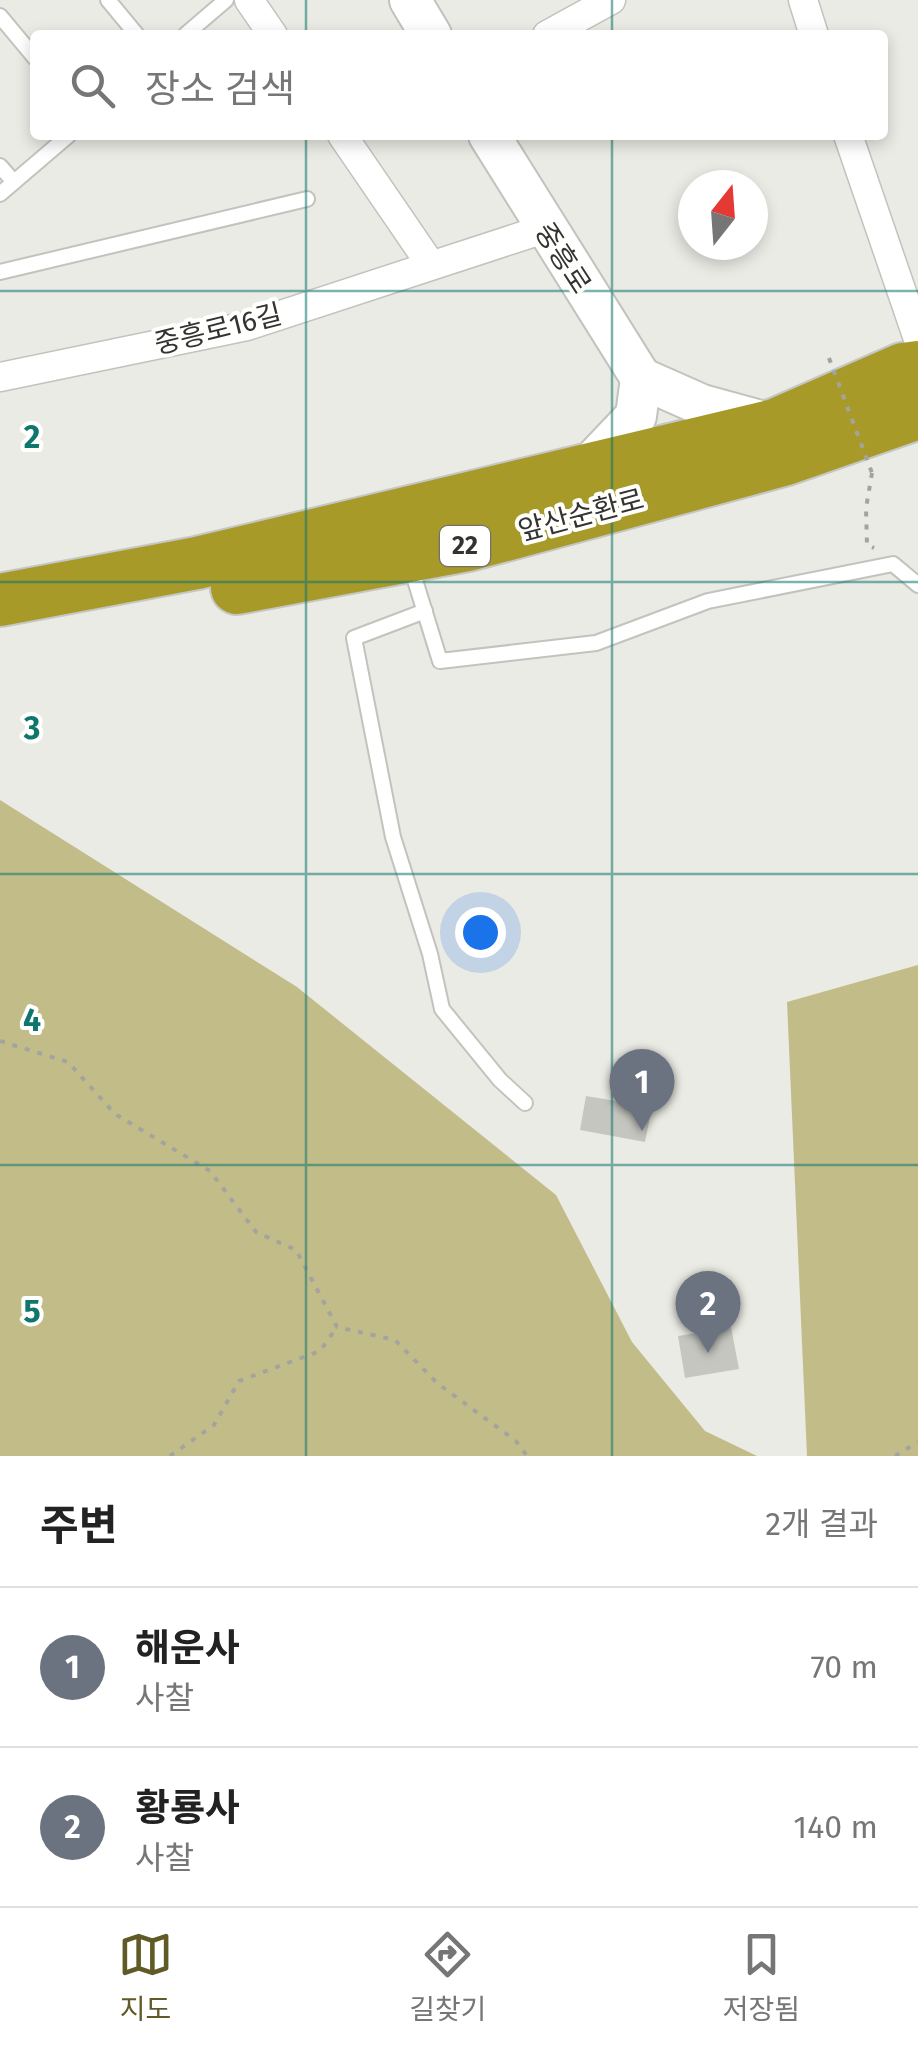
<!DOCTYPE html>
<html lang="ko">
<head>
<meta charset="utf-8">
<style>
  body { margin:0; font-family:"Fira Sans","Noto Sans KR",sans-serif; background:#f6f6f6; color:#222 }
  .compass { position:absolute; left:678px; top:170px; width:90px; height:90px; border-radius:50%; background:#fff; box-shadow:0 5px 15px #0003; rotate:17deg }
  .you { position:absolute; left:480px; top:932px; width:35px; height:35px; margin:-25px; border:8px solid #fff; border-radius:50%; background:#1a73e8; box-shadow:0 0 0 15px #1a73e833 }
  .badge { display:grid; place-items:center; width:65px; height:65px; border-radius:50%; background:#605a26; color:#fff; font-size:32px; font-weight:700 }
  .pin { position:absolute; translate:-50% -82px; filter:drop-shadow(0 2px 5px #0008) }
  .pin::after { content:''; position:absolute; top:52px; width:35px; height:30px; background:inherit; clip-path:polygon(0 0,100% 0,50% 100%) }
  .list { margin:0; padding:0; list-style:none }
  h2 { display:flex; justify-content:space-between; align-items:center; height:130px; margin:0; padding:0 40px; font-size:42px }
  h2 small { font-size:32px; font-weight:400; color:#767676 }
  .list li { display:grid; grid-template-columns:65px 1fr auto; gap:30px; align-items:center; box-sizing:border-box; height:160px; padding:0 40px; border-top:2px solid #e0e0e0 }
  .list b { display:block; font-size:38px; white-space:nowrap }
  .list p { margin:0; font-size:32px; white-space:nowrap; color:#767676 }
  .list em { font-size:32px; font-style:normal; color:#767676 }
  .icon { flex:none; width:55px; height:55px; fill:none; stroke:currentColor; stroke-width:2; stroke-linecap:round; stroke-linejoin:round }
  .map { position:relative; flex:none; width:918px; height:1456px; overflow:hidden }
  .search { position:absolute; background:#fff; box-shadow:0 5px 15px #0003; left:30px; right:30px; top:30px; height:110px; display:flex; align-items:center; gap:25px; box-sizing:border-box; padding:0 35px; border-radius:10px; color:#767676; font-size:38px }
  .sheet { height:450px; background:#fff }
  nav { display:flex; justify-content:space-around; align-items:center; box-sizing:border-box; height:140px; border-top:2px solid #e0e0e0; background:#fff; font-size:28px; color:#767676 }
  nav a { display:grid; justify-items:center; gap:5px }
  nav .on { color:#605a26 }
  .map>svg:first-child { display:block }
</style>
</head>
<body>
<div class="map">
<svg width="918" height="1456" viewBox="0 0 918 1456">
  <rect width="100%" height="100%" fill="#ebebe5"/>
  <!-- forest -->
  <g fill="#c2bc89">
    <path d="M0 800 297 987 556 1195 632 1342 705 1431 757 1456H0Z"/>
    <path d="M918 965V1456H807L787 1002Z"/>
  </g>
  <!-- building -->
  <g fill="#c6c6c1">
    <path d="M586 1096 652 1107 645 1142 580 1130Z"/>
    <path d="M731 1327 739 1369 685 1378 678 1336Z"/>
  </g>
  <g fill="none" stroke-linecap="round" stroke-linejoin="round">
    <!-- lane casing -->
    <g stroke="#c3c2bd" stroke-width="18">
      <g id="lane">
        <path d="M108 0 137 35"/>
        <path d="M0 16 35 58"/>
        <path d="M185 35 226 0"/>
        <path d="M0 166 14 182"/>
        <path d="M0 194 69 135"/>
        <path d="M0 272 307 199"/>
        <path d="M410 564 440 661 596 643 708 601 893 564 918 585"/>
        <path d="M425 611 354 638 393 837 430 954 442 1009 500 1080 525 1103"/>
      </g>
    </g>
    <!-- street casing -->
    <g stroke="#c3c2bd" stroke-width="31">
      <g id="street">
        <path d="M249 0 273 35"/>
        <path d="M803 0 814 35"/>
        <path d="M547 35 611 0"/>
        <path d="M342 135 431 265"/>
        <path d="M848 135 918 339"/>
        <path d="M0 377 247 326 544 229"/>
      </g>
    </g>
    <!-- secondary casing -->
    <g stroke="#c3c2bd" stroke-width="44">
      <g id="secondary">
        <path d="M410 0 431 35"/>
        <path d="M489 135 641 378"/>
        <path d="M581 474 636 416 641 378 702 405 775 425"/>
      </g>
    </g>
    <!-- highway casing -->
    <g stroke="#c6c6c5" stroke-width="56">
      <g id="highway">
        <path d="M237 588 468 545 783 460 918 413"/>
        <path d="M0 600 197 563 775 425 903 369 918 367"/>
      </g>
    </g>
    <!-- path -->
    <g stroke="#a4a49f" stroke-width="4" stroke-dasharray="5 8" stroke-linecap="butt">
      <path d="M872 473 866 508 867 545 874 548"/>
      <path d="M0 1041 68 1062 115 1114 210 1171 256 1232 296 1250 337 1327 395 1340 437 1383 516 1441 527 1456"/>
      <path d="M170 1456 214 1425 239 1381 320 1351 337 1327"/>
      <path d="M895 1456 918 1442"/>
    </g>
    <!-- lane -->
    <use href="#lane" stroke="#fff" stroke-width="14"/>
    <!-- street -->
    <use href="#street" stroke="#fff" stroke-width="28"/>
    <!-- secondary -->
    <use href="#secondary" stroke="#fff" stroke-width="40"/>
    <!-- highway -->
    <use href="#highway" stroke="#a79a28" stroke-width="52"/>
    <!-- path-bridge -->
    <path stroke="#a4a49f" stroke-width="4" stroke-dasharray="5 8" stroke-linecap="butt" d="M829 358 872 473"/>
  </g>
  <!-- grid -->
  <path fill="none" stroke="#0f766e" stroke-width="2.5" stroke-opacity="0.55" d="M306 0V35M612 0V35M306 135V1456M612 135V1456M0 291H918M0 582H918M0 874H918M0 1165H918"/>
  <g text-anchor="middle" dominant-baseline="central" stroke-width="8" stroke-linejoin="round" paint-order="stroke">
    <!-- shield labels -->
    <rect fill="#fffffe" stroke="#70706e" stroke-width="2.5" x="440" y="526" width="50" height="40" rx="8"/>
    <g font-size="25" font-weight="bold" fill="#333331">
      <text x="465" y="546">22</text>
    </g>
    <!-- street labels -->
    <g font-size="28" fill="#333331" stroke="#fffffe">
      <text transform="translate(563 258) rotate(57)">중흥로</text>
      <text transform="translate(218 329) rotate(-14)">중흥로16길</text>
      <text transform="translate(581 515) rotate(-15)">앞산순환로</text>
    </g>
  </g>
  <g font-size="32" text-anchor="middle" font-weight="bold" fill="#0f766e" stroke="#fffffe" stroke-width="8" stroke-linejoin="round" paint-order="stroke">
    <text x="32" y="448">2</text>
    <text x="32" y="739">3</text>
    <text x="32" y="1031">4</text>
    <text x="32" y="1322">5</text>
  </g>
</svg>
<svg class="compass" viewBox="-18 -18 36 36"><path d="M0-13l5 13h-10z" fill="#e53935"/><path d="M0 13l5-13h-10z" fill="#767676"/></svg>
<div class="you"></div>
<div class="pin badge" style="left:642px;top:1131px;background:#6b7280">1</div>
<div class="pin badge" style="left:708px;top:1353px;background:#6b7280">2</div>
<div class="search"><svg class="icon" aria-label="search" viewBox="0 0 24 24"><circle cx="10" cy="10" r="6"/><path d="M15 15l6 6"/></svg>장소 검색</div>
</div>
<section class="sheet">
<h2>주변<small>2개 결과</small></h2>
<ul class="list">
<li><span class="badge" style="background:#6b7280">1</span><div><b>해운사</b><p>사찰</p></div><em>70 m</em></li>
<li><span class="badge" style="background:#6b7280">2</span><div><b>황룡사</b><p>사찰</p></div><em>140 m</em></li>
</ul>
</section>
<nav>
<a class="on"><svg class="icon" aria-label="map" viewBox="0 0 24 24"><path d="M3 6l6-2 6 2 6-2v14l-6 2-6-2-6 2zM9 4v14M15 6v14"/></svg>지도</a>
<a><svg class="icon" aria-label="directions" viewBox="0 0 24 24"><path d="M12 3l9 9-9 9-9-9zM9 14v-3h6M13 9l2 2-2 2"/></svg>길찾기</a>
<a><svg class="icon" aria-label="saved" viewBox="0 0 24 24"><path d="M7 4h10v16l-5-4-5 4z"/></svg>저장됨</a>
</nav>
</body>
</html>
